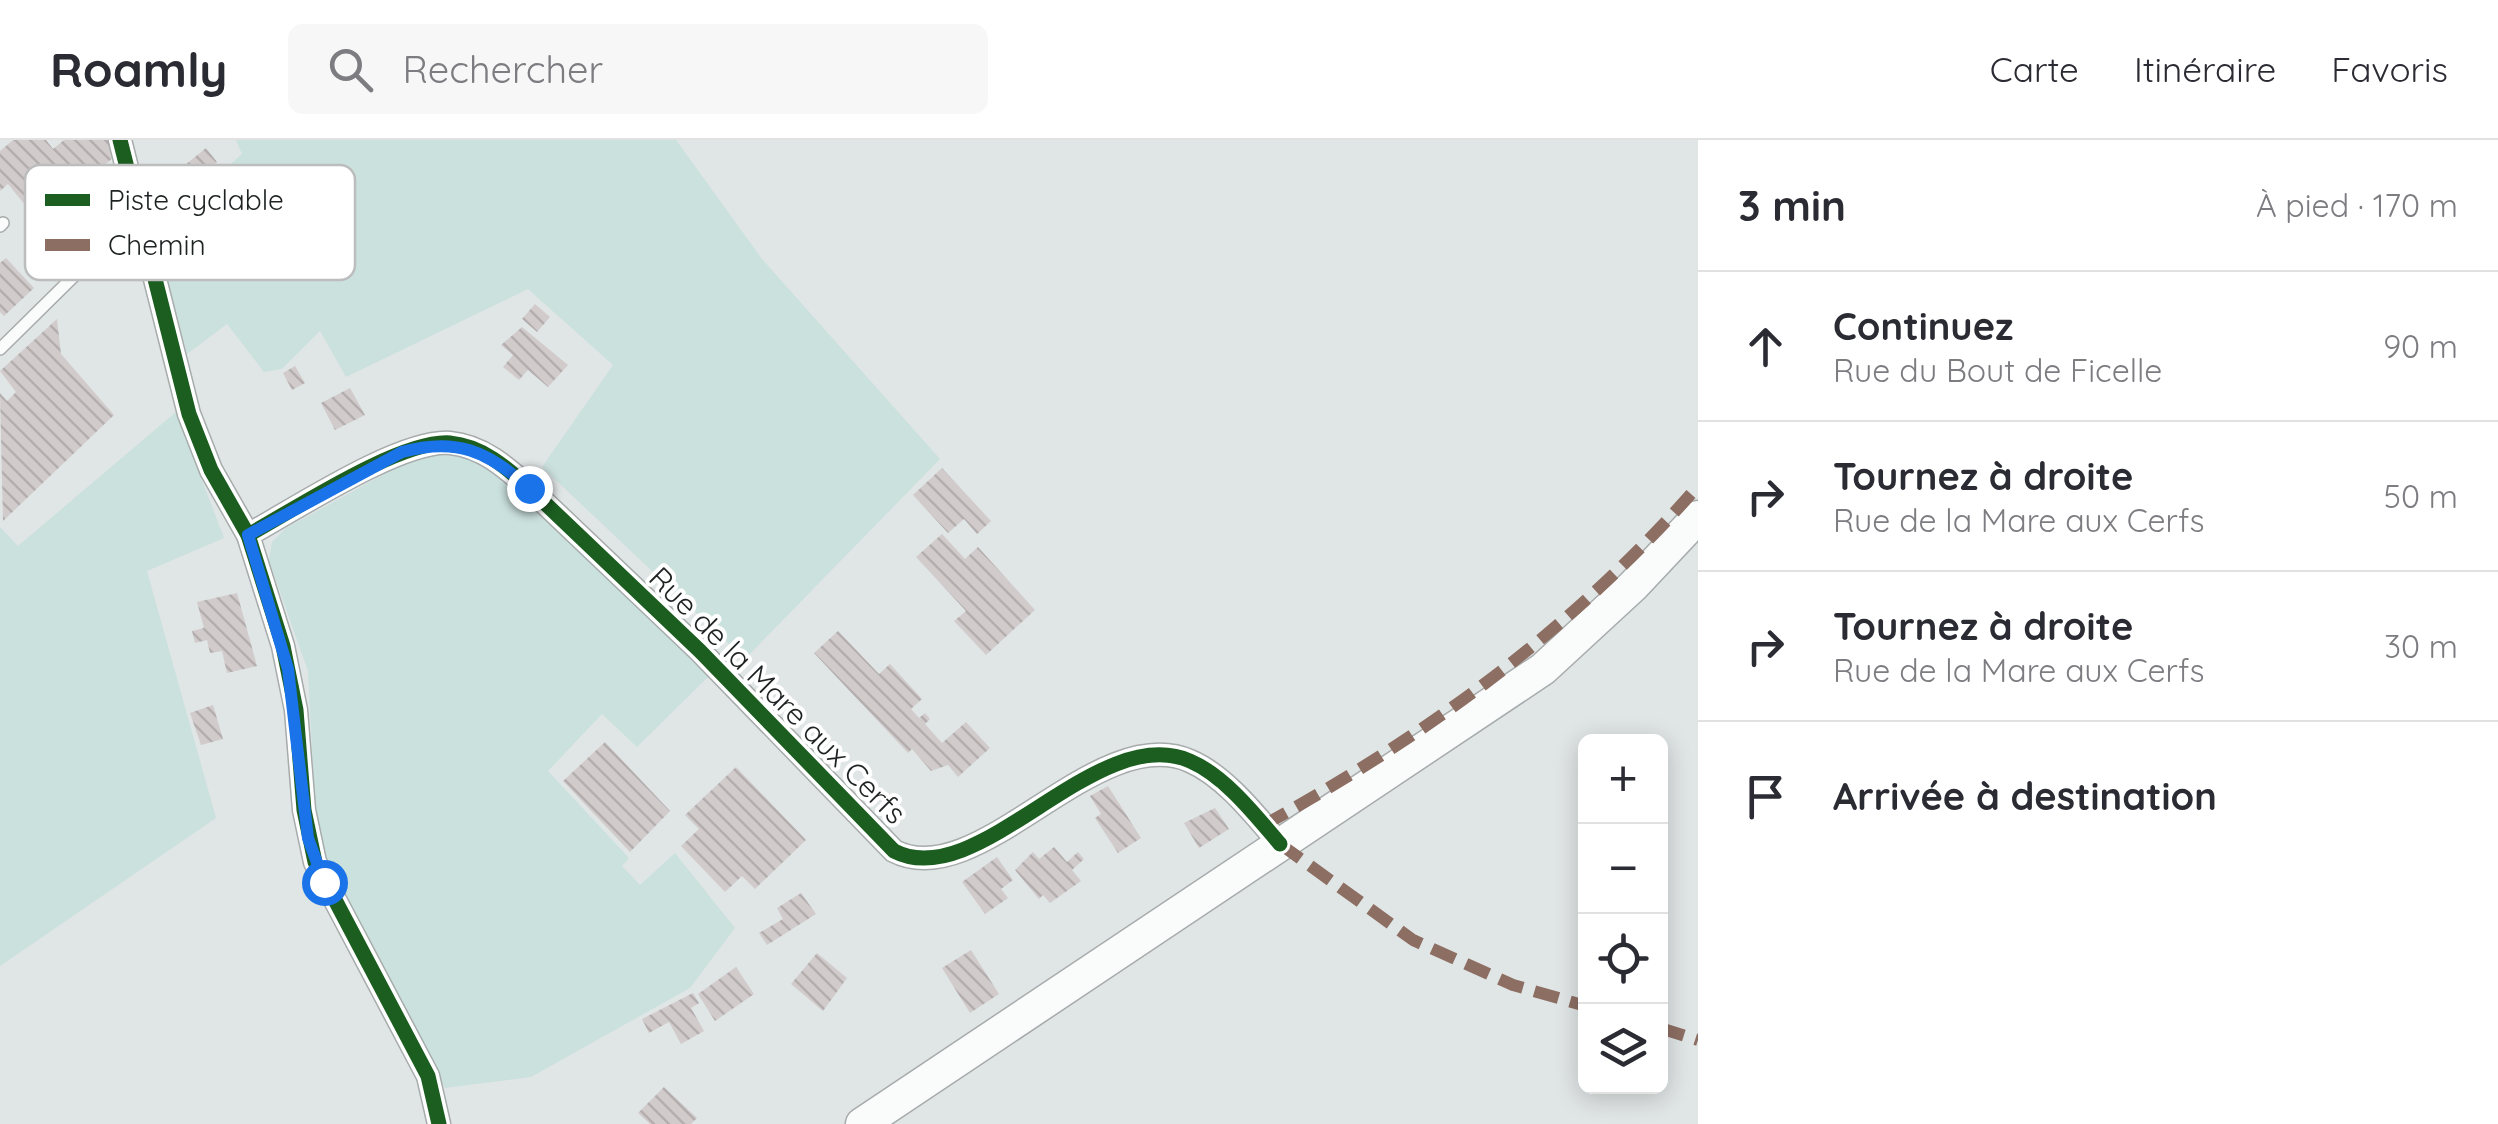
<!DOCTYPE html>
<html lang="fr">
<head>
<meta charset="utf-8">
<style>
  body { margin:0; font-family:Quicksand,sans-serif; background:#f7f7f7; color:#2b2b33 }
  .controls { position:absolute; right:30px; bottom:30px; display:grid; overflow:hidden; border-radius:15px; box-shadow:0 5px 25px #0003 }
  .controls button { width:90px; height:90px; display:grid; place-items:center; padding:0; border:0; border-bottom:2px solid #e1e1e2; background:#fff; color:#2b2b33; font:50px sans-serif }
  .stop { position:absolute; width:30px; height:30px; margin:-22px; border:8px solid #1a73e8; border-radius:50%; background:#fff }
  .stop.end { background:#1a73e8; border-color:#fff; box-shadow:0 2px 10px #0008 }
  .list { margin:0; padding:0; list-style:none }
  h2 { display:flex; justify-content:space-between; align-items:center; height:130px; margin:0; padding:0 40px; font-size:42px }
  h2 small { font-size:32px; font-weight:400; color:#7c7c81 }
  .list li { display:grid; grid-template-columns:65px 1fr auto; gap:30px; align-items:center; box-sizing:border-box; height:150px; padding:0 40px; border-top:2px solid #e1e1e2 }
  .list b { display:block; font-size:38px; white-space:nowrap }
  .list p { margin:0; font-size:32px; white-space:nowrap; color:#7c7c81 }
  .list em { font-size:32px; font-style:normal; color:#7c7c81 }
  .icon { flex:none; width:55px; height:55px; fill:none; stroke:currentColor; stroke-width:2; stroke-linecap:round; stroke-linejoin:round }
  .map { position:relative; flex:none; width:1698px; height:984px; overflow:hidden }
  header { display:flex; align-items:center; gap:60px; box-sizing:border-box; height:140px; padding:0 50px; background:#fff; border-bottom:2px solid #e1e1e2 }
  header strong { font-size:48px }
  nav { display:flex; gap:55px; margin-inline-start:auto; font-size:35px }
  .search { width:700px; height:90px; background:#f7f7f7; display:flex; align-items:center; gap:25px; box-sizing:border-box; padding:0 35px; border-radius:15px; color:#7c7c81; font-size:38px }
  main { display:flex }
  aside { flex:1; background:#fff }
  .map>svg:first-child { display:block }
</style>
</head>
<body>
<header>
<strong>Roamly</strong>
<div class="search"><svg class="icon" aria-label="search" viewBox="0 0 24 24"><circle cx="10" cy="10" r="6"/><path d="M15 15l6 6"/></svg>Rechercher</div>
<nav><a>Carte</a><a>Itinéraire</a><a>Favoris</a></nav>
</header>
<main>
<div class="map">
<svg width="1698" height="984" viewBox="0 0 1698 984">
  <defs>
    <pattern id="building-back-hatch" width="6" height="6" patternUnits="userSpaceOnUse" patternTransform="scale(2.5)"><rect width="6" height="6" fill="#d2cbcc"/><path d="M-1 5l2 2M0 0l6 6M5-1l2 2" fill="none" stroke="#b4aeaf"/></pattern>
  </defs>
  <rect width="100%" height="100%" fill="#e0e5e5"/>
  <!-- green -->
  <g fill="#cbe1de">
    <path d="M236 0H676L762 119 940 319 745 519 542 327 613 225 528 149 346 237 320 191 282 229 264 232 227 184 187 214 154 93 242 14Z"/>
    <path d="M176 272 224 398 147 431 216 678 0 826V387L18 406Z"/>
    <path d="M432 314 469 318 506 341 710 535 637 607 602 574 548 631 629 718 622 726 640 745 675 713 735 788 690 848 531 937 445 948 326 720 316 686 308 531 269 421 272 402 286 388 412 319Z"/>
  </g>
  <!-- building -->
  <g fill="url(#building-back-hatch)">
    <path d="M13 0H46L53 9 64 0H112L115 16 83 44 69 33 35 61 38 65 30 71 8 44 0 51V11Z"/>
    <path d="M206 8 217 22 192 43 180 29Z"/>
    <path d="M6 118 34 148 4 176 0 172V123Z"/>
    <path d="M535 164 550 177 537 192 522 179Z"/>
    <path d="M57 179 61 214 114 275 3 381 0 253 7 261 16 252 0 231Z"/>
    <path d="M522 187 568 225 548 247 528 230 519 240 503 227 513 215 501 205Z"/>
    <path d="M295 226 305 243 292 250 283 233Z"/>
    <path d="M350 248 365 275 335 290 321 263Z"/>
    <path d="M942 328 991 381 977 394 964 379 948 393 913 355Z"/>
    <path d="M942 394 965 419 978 407 1035 470 986 515 954 481 966 471 916 417Z"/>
    <path d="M237 453 257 526 227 533 222 511 210 513 207 500 195 503 192 491 204 488 197 462Z"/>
    <path d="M838 491 879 534 890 524 922 559 911 569 919 578 925 573 930 579 925 584 942 603 966 582 990 608 958 637 948 625 931 631 912 609 908 613 814 513Z"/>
    <path d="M213 565 223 599 201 605 190 573Z"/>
    <path d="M605 602 670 671 630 712 563 641Z"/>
    <path d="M736 627 806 700 755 749 742 736 725 752 681 706 699 689 685 675Z"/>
    <path d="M1108 646 1141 698 1118 713 1095 678 1101 674 1090 656Z"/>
    <path d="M1215 668 1229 689 1199 708 1184 683Z"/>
    <path d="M1054 707 1067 722 1078 712 1084 719 1072 730 1081 741 1050 763 1043 755 1039 759 1015 730 1033 712 1039 719Z"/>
    <path d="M997 717 1013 740 1001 749 1008 758 985 774 962 742Z"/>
    <path d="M801 753 816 774 767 805 759 793 783 779 777 768Z"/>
    <path d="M971 810 999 854 970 873 942 828Z"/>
    <path d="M817 813 847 838 823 871 791 844Z"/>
    <path d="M736 827 754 854 715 881 698 854Z"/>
    <path d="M693 853 699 863 691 868 704 891 681 904 669 882 649 893 642 879Z"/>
    <path d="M664 947 697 978 691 984H650L638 973Z"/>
  </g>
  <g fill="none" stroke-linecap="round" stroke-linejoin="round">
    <!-- lane casing -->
    <g stroke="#a7abab" stroke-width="14">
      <g id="lane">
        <path d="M0 86 3 83"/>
        <path d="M0 209 138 73"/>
      </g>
    </g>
    <!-- street casing -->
    <g stroke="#a7abab" stroke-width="25">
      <g id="street">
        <path d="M120 0 189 274 211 330 248 395 283 506 296 570 304 670 315 722 428 936 439 984"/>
        <path d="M248 395C294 370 401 299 450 303 482 306 506 327 529 348L700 511 894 711C979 755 1096 580 1190 621 1225 636 1256 676 1280 704"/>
      </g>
    </g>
    <!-- secondary casing -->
    <g stroke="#a7abab" stroke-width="35">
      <path id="secondary" d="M862 984 1543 529 1633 446 1698 377"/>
    </g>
    <!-- lane -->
    <use href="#lane" stroke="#fafbfb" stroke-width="11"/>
    <!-- street -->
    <use href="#street" stroke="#fafbfb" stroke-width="22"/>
    <!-- secondary -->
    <use href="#secondary" stroke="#fafbfb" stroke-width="32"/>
    <!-- quiet -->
    <g stroke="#8d6e63" stroke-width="12" stroke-dasharray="25 12" stroke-linecap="butt">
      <path d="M1264 685C1429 594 1573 489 1698 346"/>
      <path d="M1280 704 1413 800 1513 845 1586 866"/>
      <path d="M1660 888 1698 900"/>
    </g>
    <!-- cycleway casing -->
    <g stroke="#fff" stroke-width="21">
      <g id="cycleway">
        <path d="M120 0 189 274 211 330 248 395 283 506 296 570 304 670 315 722 428 936 439 984"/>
        <path d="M248 395C294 370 401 299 450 303 482 306 506 327 529 348L700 511 894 711C979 755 1096 580 1190 621 1225 636 1256 676 1280 704"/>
      </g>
    </g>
    <!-- cycleway -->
    <use href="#cycleway" stroke="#1b5e20" stroke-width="15"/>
  </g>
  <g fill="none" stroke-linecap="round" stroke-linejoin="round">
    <!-- route -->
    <path stroke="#1a73e8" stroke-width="12" d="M324 742 308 698 288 529 248 395 402 312C456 297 488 311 529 348"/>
  </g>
  <g text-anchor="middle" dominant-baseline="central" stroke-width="8" stroke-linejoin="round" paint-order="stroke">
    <!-- street labels -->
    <g font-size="30" fill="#1e2222" stroke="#fff">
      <text transform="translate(778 555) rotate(45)">Rue de la Mare aux Cerfs</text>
    </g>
  </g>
  <!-- legend -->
  <rect x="25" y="25" width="330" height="115" rx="15" fill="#fff" stroke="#bcbdbd" stroke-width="2.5"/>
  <rect x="45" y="54" width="45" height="12" fill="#1b5e20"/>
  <rect x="45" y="99" width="45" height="12" fill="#8d6e63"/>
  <g font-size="28" fill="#1e2222">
    <text x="108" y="70">Piste cyclable</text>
    <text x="108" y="115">Chemin</text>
  </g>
</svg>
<div class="controls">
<button>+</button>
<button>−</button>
<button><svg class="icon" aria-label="locate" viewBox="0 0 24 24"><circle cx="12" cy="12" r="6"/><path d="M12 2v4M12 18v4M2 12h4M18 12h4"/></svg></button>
<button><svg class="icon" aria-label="layers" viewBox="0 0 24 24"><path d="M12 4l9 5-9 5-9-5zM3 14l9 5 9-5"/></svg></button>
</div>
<div class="stop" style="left:324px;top:742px"></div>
<div class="stop end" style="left:529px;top:348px"></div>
</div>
<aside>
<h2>3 min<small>À pied · 170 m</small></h2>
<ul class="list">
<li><svg class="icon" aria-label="ahead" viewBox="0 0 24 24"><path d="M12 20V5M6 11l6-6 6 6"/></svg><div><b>Continuez</b><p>Rue du Bout de Ficelle</p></div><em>90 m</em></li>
<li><svg class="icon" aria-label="right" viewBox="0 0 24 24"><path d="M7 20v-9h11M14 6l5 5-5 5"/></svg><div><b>Tournez à droite</b><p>Rue de la Mare aux Cerfs</p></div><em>50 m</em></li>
<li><svg class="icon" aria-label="right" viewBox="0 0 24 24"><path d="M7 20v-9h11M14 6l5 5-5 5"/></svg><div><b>Tournez à droite</b><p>Rue de la Mare aux Cerfs</p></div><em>30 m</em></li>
<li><svg class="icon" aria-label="arrive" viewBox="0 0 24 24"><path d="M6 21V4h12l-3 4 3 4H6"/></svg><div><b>Arrivée à destination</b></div></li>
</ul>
</aside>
</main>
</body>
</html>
